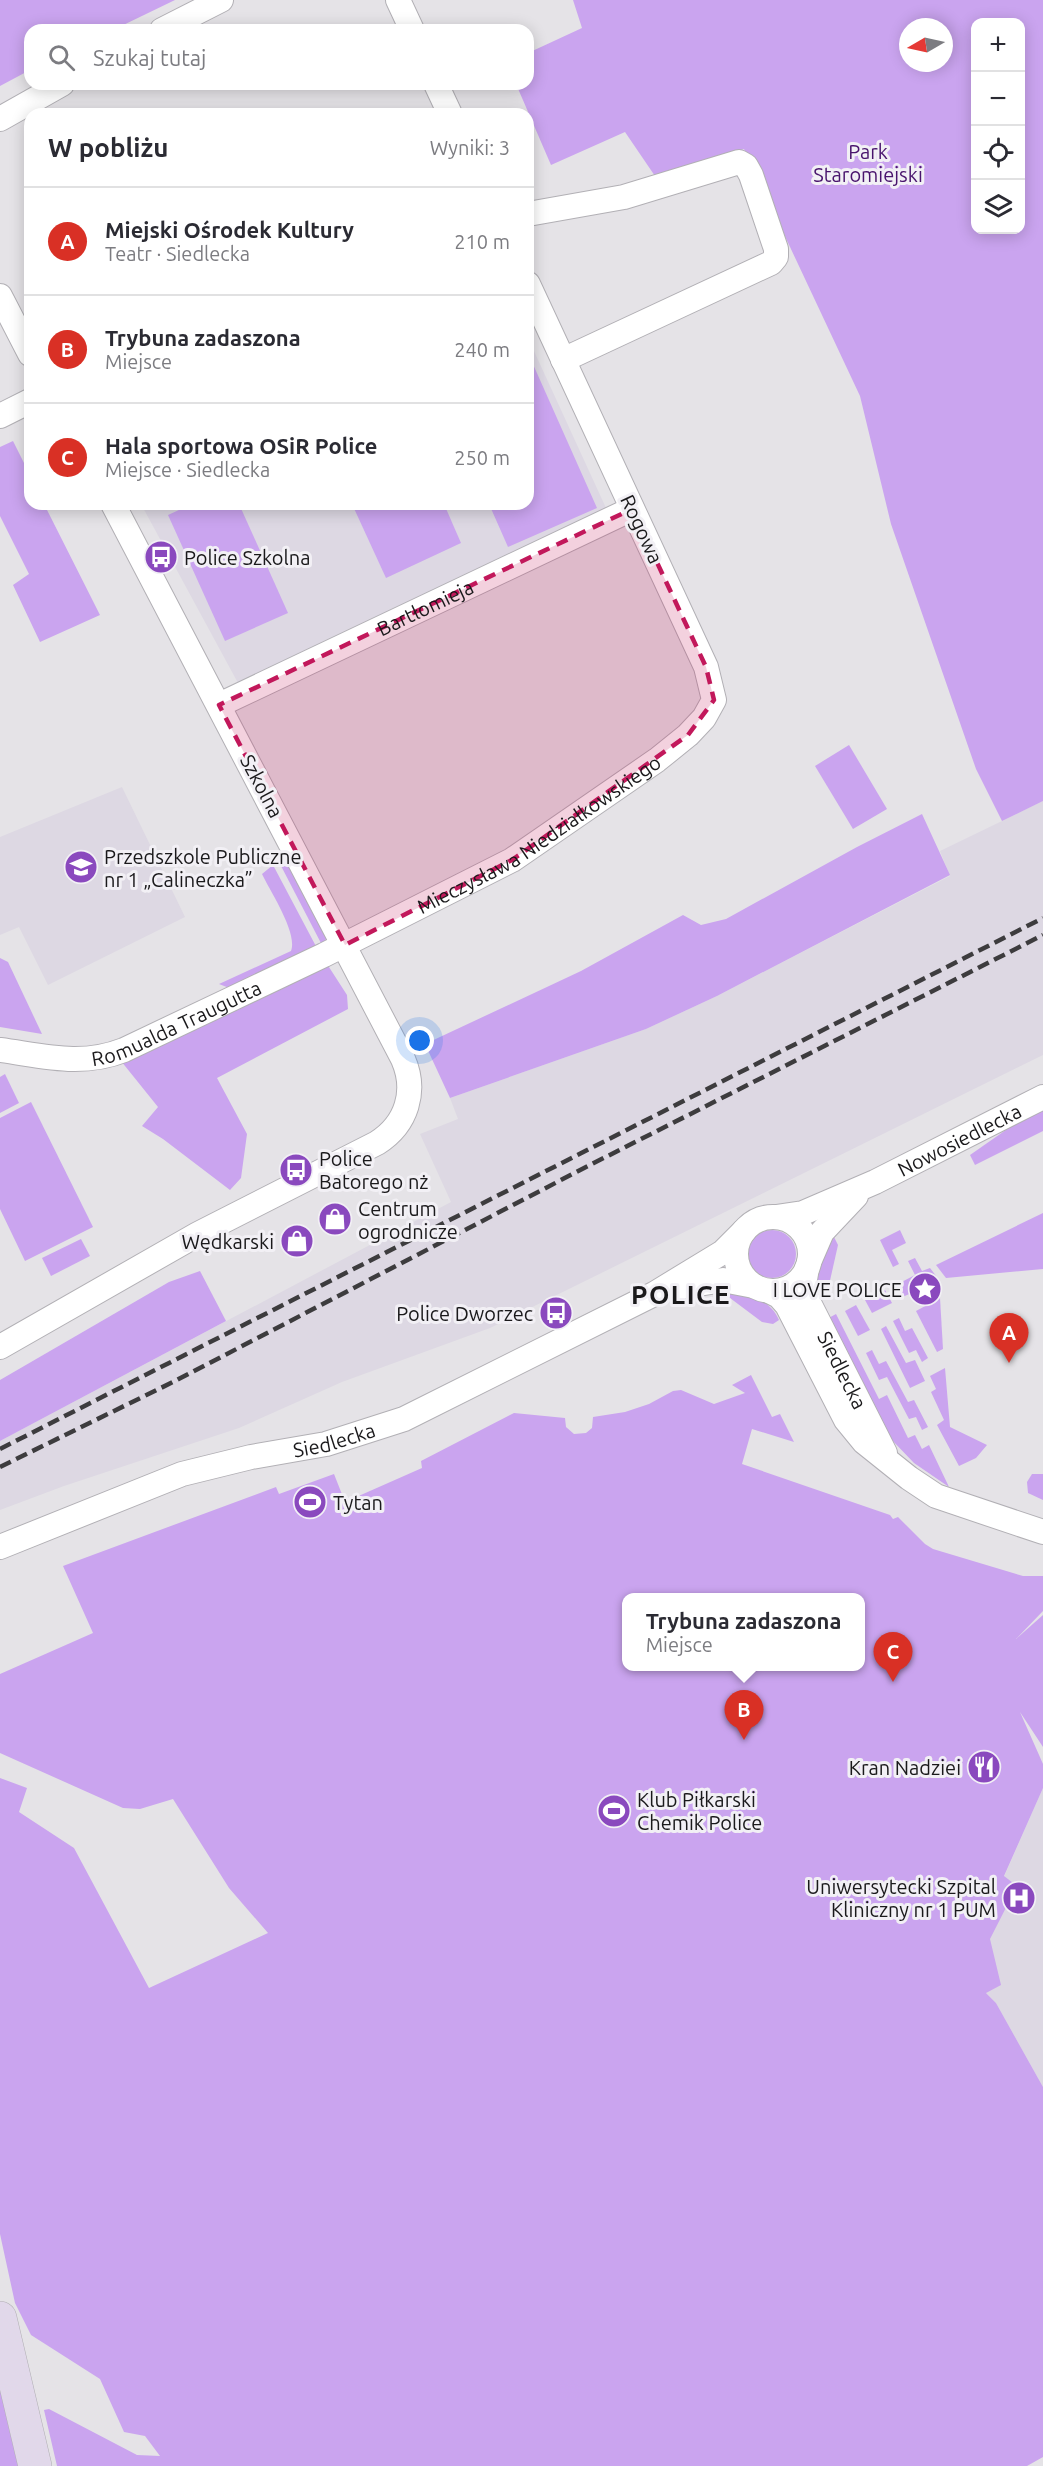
<!DOCTYPE html>
<html lang="pl">
<head>
<meta charset="utf-8">
<style>
  body { margin:0; font-family:Ubuntu,sans-serif; background:#f2f2f3; color:#2b2b33 }
  .controls { position:absolute; right:18px; top:18px; display:grid; overflow:hidden; border-radius:12px; box-shadow:0 3px 15px #0003 }
  .controls button { width:54px; height:54px; display:grid; place-items:center; padding:0; border:0; border-bottom:2px solid #e1e1e2; background:#fff; color:#2b2b33; font:30px sans-serif }
  .compass { position:absolute; left:899px; top:18px; width:54px; height:54px; border-radius:50%; background:#fff; box-shadow:0 3px 15px #0003; rotate:261deg }
  .you { position:absolute; left:420px; top:1041px; width:21px; height:21px; margin:-15px; border:4px solid #fff; border-radius:50%; background:#1a73e8; box-shadow:0 0 0 9px #1a73e833 }
  .badge { display:grid; place-items:center; width:39px; height:39px; border-radius:50%; background:#d93025; color:#fff; font-size:20px; font-weight:700 }
  .pin { position:absolute; translate:-50% -50px; filter:drop-shadow(0 2px 3px #0008) }
  .pin::after { content:''; position:absolute; top:32px; width:21px; height:18px; background:inherit; clip-path:polygon(0 0,100% 0,50% 100%) }
  .popup { position:absolute; left:622px; top:1593px; width:243px; height:78px; box-sizing:border-box; display:grid; place-content:center; border-radius:12px; background:#fff; filter:drop-shadow(0 2px 4px #0005); font-size:20px; white-space:nowrap; color:#7c7c81 }
  .popup b { font-size:22px; color:#2b2b33 }
  .popup::after { content:''; position:absolute; left:50%; top:100%; margin-left:-12px; border:12px solid transparent; border-top-color:#fff }
  .list { margin:0; padding:0; list-style:none }
  h2 { display:flex; justify-content:space-between; align-items:center; height:78px; margin:0; padding:0 24px; font-size:26px }
  h2 small { font-size:20px; font-weight:400; color:#7c7c81 }
  .list li { display:grid; grid-template-columns:39px 1fr auto; gap:18px; align-items:center; box-sizing:border-box; height:108px; padding:0 24px; border-top:2px solid #e1e1e2 }
  .list b { display:block; font-size:22px; white-space:nowrap }
  .list p { margin:0; font-size:20px; white-space:nowrap; color:#7c7c81 }
  .list em { font-size:20px; font-style:normal; color:#7c7c81 }
  .icon { flex:none; width:33px; height:33px; fill:none; stroke:currentColor; stroke-width:2; stroke-linecap:round; stroke-linejoin:round }
  .map { position:relative; flex:none; width:1043px; height:2466px; overflow:hidden }
  .search { position:absolute; background:#fff; box-shadow:0 3px 15px #0003; left:24px; top:24px; width:510px; height:66px; display:flex; align-items:center; gap:15px; box-sizing:border-box; padding:0 21px; border-radius:18px; color:#7c7c81; font-size:22px }
  .panel { position:absolute; background:#fff; box-shadow:0 3px 15px #0003; left:24px; top:108px; width:510px; height:402px; border-radius:18px }
  .map>svg:first-child { display:block }
</style>
</head>
<body>
<div class="map">
<svg width="1043" height="2466" viewBox="0 0 1043 2466">
  <rect width="100%" height="100%" fill="#e5e3e7"/>
  <!-- built -->
  <g fill="#ddd8e3">
    <path d="M528 338 606 508 238 683 141 504H528Z"/>
    <path d="M122 787 185 917 48 985 19 927 0 935V837Z"/>
    <path d="M1043 801V1055L490 1328 342 1382 239 1428 64 1486 0 1510V1441L451 1202 420 1134 458 1119 450 1098 646 1029 717 996 950 876 940 851Z"/>
    <path d="M1043 1788V2087L996 2003 963 1970Z"/>
  </g>
  <!-- green -->
  <g fill="#caa4ef" fill-rule="evenodd">
    <path d="M0 0H175L113 30H30V70L0 86Z"/>
    <path d="M573 0H1043V801L1002 821 976 769 891 524 860 396 744 149 657 179 625 132 551 165 516 84H528V53L582 28ZM976 22H1020V230H976ZM908 27H944V63H908Z"/>
    <path d="M528 353 597 508 508 547 489 504H528Z"/>
    <path d="M13 441 30 475V504H44L100 615 40 642 13 585 29 574 0 516V447Z"/>
    <path d="M192 504H239L288 613 225 641 168 515Z"/>
    <path d="M352 504H444L461 543 386 578Z"/>
    <path d="M849 745 887 809 853 829 815 766Z"/>
    <path d="M922 814 950 875 717 996 646 1029 450 1098 425 1044 581 971 683 915 701 925 726 919 857 847Z"/>
    <path d="M288 859 327 936 323 947 279 862Z"/>
    <path d="M273 865 319 952 237 991 219 984 291 951C298 933 270 891 262 874Z"/>
    <path d="M0 958 8 962 42 1034 0 1027Z"/>
    <path d="M327 964 347 995 348 1009 217 1078 247 1134 241 1178 230 1190 163 1139 142 1126 158 1107 121 1061Z"/>
    <path d="M5 1074 19 1103 0 1113V1077Z"/>
    <path d="M31 1102 93 1227 25 1261 0 1209V1118Z"/>
    <path d="M1043 1110V1131L975 1165 970 1155 1013 1125Z"/>
    <path d="M1043 1213V1269L946 1278 936 1265Z"/>
    <path d="M900 1230 906 1243 892 1250 899 1264 893 1267 880 1240Z"/>
    <circle cx="772" cy="1254" r="24"/>
    <path d="M832 1233 838 1245 829 1285 820 1300 815 1282Z"/>
    <path d="M81 1239 90 1256 51 1276 42 1258Z"/>
    <path d="M915 1258 922 1271 930 1268 940 1281 900 1298 894 1286 915 1275 908 1261Z"/>
    <path d="M200 1271 226 1321 0 1441V1380L169 1282Z"/>
    <path d="M885 1290 892 1303 872 1313 865 1300Z"/>
    <path d="M722 1292C744 1295 769 1296 779 1320L773 1324 762 1322Z"/>
    <path d="M940 1298 943 1349 937 1352 916 1311Z"/>
    <path d="M856 1305 870 1330 858 1336 845 1311Z"/>
    <path d="M836 1314 879 1399 887 1395 908 1438 915 1435 922 1449 929 1445 949 1487 914 1463 890 1438 825 1320Z"/>
    <path d="M899 1318 905 1331 912 1328 928 1358 922 1362 916 1350 909 1353 893 1321Z"/>
    <path d="M886 1326 906 1363 915 1360 925 1381 910 1388 881 1329Z"/>
    <path d="M872 1350 879 1364 886 1361 908 1402 914 1400 928 1427 922 1430 916 1417 909 1419 887 1377 879 1380 866 1353Z"/>
    <path d="M945 1368 950 1427 987 1445 976 1458 959 1466 937 1425 944 1420 931 1392 936 1389 930 1376Z"/>
    <path d="M751 1375 772 1417 780 1414 794 1442 752 1429 742 1464 890 1515 893 1519 898 1517 925 1544 933 1549 1023 1576H1043V1611L1016 1639 1043 1615V1747L1020 1712 1043 1764V1788L1004 1876 1017 1886 990 1939 1001 1985 986 1993 996 2003 1043 2087V2457L1027 2466H57L44 2410 49 2409 137 2455 160 2456 145 2436 124 2432 100 2379 31 2335 15 2303 0 2234V1778L27 1788 19 1812 74 1848 149 1988 268 1933 229 1888 173 1799 140 1809 123 1808 0 1753V1674L93 1633 63 1566 276 1487 279 1494 334 1474 345 1502 422 1468 421 1461 514 1413 565 1418 566 1427 574 1434 586 1433 592 1428 593 1417 625 1412 649 1404 673 1391 681 1390 714 1404 745 1393 732 1385ZM627 1598H861V1666H627Z"/>
    <path d="M1032 1474H1043V1500L1028 1493 1027 1482Z"/>
    <path d="M0 2362 24 2466H0Z"/>
  </g>
  <g fill="none" stroke-linecap="round" stroke-linejoin="round">
    <!-- minor casing -->
    <g stroke="#b2b0b5" stroke-width="26">
      <g id="minor">
        <path d="M398 0 412 30"/>
        <path d="M162 30 221 0"/>
        <path d="M436 84 450 114"/>
        <path d="M0 119 62 84"/>
        <path d="M528 214 624 197 739 162 746 166 751 175 776 249V257L771 263 563 360"/>
        <path d="M0 296 30 354"/>
        <path d="M0 416 30 401"/>
        <path id="s1" d="M219 705 632 509"/>
        <path id="s2" d="M0 1050C44 1056 81 1067 124 1050L324 955 512 860 657 760 688 735 704 718 714 700 706 667 528 284"/>
        <path id="s3" d="M776 1217 803 1213 875 1182 1043 1097"/>
        <circle cx="773" cy="1254" r="37"/>
        <path d="M809 1262 822 1232 856 1196"/>
        <path id="s4" d="M807 1268 804 1285 808 1301 885 1453"/>
        <path d="M674 1288 723 1280 754 1286"/>
        <path d="M769 1291 779 1296 787 1305 846 1420 864 1442 909 1478 936 1496 1043 1532"/>
        <path d="M0 1347 198 1234 377 1143C407 1124 417 1091 403 1059L113 504"/>
        <path id="s5" d="M0 1547 182 1474 251 1457 326 1444 404 1419 654 1294 723 1252 744 1231"/>
      </g>
    </g>
    <!-- secondary casing -->
    <g stroke="#b2b0b5" stroke-width="34">
      <path id="secondary" d="M0 2318 35 2466"/>
    </g>
    <!-- minor -->
    <use href="#minor" stroke="#fff" stroke-width="24"/>
    <!-- secondary -->
    <use href="#secondary" stroke="#e1d8ea" stroke-width="33"/>
    <!-- rail -->
    <g stroke="#3d3c3e" stroke-width="4.5" stroke-dasharray="12 6" stroke-linecap="butt">
      <path d="M0 1449 1043 918"/>
      <path d="M0 1467 175 1381 586 1167 1043 935"/>
    </g>
  </g>
  <!-- marked area -->
  <path fill="#c2185b" fill-opacity="0.2" stroke="#c2185b" stroke-width="4.5" stroke-dasharray="12 8" stroke-linejoin="round" d="M632 509 706 667 714 700 688 735 512 860 345 945 219 705Z"/>
  <!-- icons -->
  <defs>
    <g id="bus-disc" transform="scale(1.725)"><circle r="9.5" fill="#8a49be" stroke="#f2f0f5"/><path d="M-5-6H5V4H4V6H2V4H-2V6H-4V4H-5ZM-3.5-4V0h7V-4ZM-3.5 1.2v1.5H-2V1.2ZM2 1.2v1.5H3.5V1.2Z" fill="#fff"/></g>
    <g id="school-disc" transform="scale(1.725)"><circle r="9.5" fill="#8a49be" stroke="#f2f0f5"/><path d="M0-5L7-2L0 1L-7-2ZM-4 1L0 2.5L4 1V4Q0 6-4 4Z" fill="#fff"/></g>
    <g id="shop-disc" transform="scale(1.725)"><circle r="9.5" fill="#8a49be" stroke="#f2f0f5"/><path d="M-5-2.5h2.3a2.7 3.5 0 0 1 5.4 0H5L5.5 6h-11ZM-1.5-2.5h3a1.5 2.3 0 0 0-3 0Z" fill="#fff"/></g>
    <g id="sight-disc" transform="scale(1.725)"><circle r="9.5" fill="#8a49be" stroke="#f2f0f5"/><path d="M0-6L1.8-2.2L6-1.7L2.9 1.2L3.7 5.4L0 3.3L-3.7 5.4L-2.9 1.2L-6-1.7L-1.8-2.2Z" fill="#fff"/></g>
    <g id="stadium-disc" transform="scale(1.725)"><circle r="9.5" fill="#8a49be" stroke="#f2f0f5"/><path d="M0-5a6.5 5 0 1 0 0 10a6.5 5 0 1 0 0-10ZM-3.5-1.8h7v3.6h-7Z" fill="#fff"/></g>
    <g id="restaurant-disc" transform="scale(1.725)"><circle r="9.5" fill="#8a49be" stroke="#f2f0f5"/><path d="M-5-6h1v4h1v-4h1v4h1v-4h1v5L-1.5 .5V6h-2V.5L-5-1ZM5-6V6H3V1.5H1.5Q1.5-4 5-6Z" fill="#fff"/></g>
    <g id="hospital-disc" transform="scale(1.725)"><circle r="9.5" fill="#8a49be" stroke="#f2f0f5"/><path d="M-5-5h3v3.5h4V-5h3V5h-3V1.5h-4V5h-3Z" fill="#fff"/></g>
  </defs>
  <g fill-rule="evenodd">
    <use href="#bus-disc" x="161" y="557"/>
    <use href="#school-disc" x="81" y="867"/>
    <use href="#bus-disc" x="296" y="1170"/>
    <use href="#shop-disc" x="335" y="1219"/>
    <use href="#shop-disc" x="297" y="1241"/>
    <use href="#sight-disc" x="925" y="1289"/>
    <use href="#bus-disc" x="556" y="1313"/>
    <use href="#stadium-disc" x="310" y="1502"/>
    <use href="#restaurant-disc" x="984" y="1767"/>
    <use href="#stadium-disc" x="614" y="1811"/>
    <use href="#hospital-disc" x="1019" y="1898"/>
  </g>
  <g text-anchor="middle" dominant-baseline="central" stroke-width="6" stroke-linejoin="round" paint-order="stroke">
    <!-- park labels -->
    <g font-size="20" fill="#49146d" stroke="#f2f0f5">
      <text x="868" y="151">Park<tspan x="868" dy="23">Staromiejski</tspan></text>
    </g>
    <!-- street labels -->
    <g font-size="20" fill="#1a191b" stroke="#f2f0f5">
      <text transform="translate(642 529) rotate(65)">Rogowa</text>
      <text stroke="none"><textPath href="#s1" startOffset="228">Bartłomieja</textPath></text>
      <text transform="translate(262 786) rotate(62)">Szkolna</text>
      <text stroke="none"><textPath href="#s2" startOffset="594">Mieczysława Niedziałkowskiego</textPath></text>
      <text stroke="none"><textPath href="#s2" startOffset="184">Romualda Traugutta</textPath></text>
      <text stroke="none"><textPath href="#s3" startOffset="200">Nowosiedlecka</textPath></text>
      <text stroke="none"><textPath href="#s4" startOffset="111">Siedlecka</textPath></text>
      <text stroke="none"><textPath href="#s5" startOffset="352">Siedlecka</textPath></text>
    </g>
    <!-- poi labels -->
    <g font-size="20" fill="#1a191b" stroke="#f2f0f5" text-anchor="start">
      <text x="184" y="557">Police Szkolna</text>
      <text x="104" y="856">Przedszkole Publiczne<tspan x="104" dy="23">nr 1 „Calineczka”</tspan></text>
      <text x="319" y="1158">Police<tspan x="319" dy="23">Batorego nż</tspan></text>
      <text x="358" y="1208">Centrum<tspan x="358" dy="23">ogrodnicze</tspan></text>
      <text x="274" y="1241" text-anchor="end">Wędkarski</text>
      <text x="902" y="1289" text-anchor="end">I LOVE POLICE</text>
      <text x="533" y="1313" text-anchor="end">Police Dworzec</text>
      <text x="333" y="1502">Tytan</text>
      <text x="961" y="1767" text-anchor="end">Kran Nadziei</text>
      <text x="637" y="1799">Klub Piłkarski<tspan x="637" dy="23">Chemik Police</tspan></text>
      <text x="996" y="1886" text-anchor="end">Uniwersytecki Szpital<tspan x="996" dy="23">Kliniczny nr 1 PUM</tspan></text>
    </g>
    <!-- district labels -->
    <g font-size="26" font-weight="bold" letter-spacing="1.5" fill="#1a191b" stroke="#f2f0f5">
      <text x="681" y="1294">POLICE</text>
    </g>
  </g>
</svg>
<div class="controls">
<button>+</button>
<button>−</button>
<button><svg class="icon" aria-label="locate" viewBox="0 0 24 24"><circle cx="12" cy="12" r="6"/><path d="M12 2v4M12 18v4M2 12h4M18 12h4"/></svg></button>
<button><svg class="icon" aria-label="layers" viewBox="0 0 24 24"><path d="M12 4l9 5-9 5-9-5zM3 14l9 5 9-5"/></svg></button>
</div>
<svg class="compass" viewBox="-18 -18 36 36"><path d="M0-13l5 13h-10z" fill="#e53935"/><path d="M0 13l5-13h-10z" fill="#7c7c81"/></svg>
<div class="you"></div>
<div class="pin badge" style="left:1009px;top:1363px">A</div>
<div class="pin badge" style="left:744px;top:1740px">B</div>
<div class="popup"><b>Trybuna zadaszona</b>Miejsce</div>
<div class="pin badge" style="left:893px;top:1682px">C</div>
<div class="search"><svg class="icon" aria-label="search" viewBox="0 0 24 24"><circle cx="10" cy="10" r="6"/><path d="M15 15l6 6"/></svg>Szukaj tutaj</div>
<section class="panel">
<h2>W pobliżu<small>Wyniki: 3</small></h2>
<ul class="list">
<li><span class="badge">A</span><div><b>Miejski Ośrodek Kultury</b><p>Teatr · Siedlecka</p></div><em>210 m</em></li>
<li><span class="badge">B</span><div><b>Trybuna zadaszona</b><p>Miejsce</p></div><em>240 m</em></li>
<li><span class="badge">C</span><div><b>Hala sportowa OSiR Police</b><p>Miejsce · Siedlecka</p></div><em>250 m</em></li>
</ul>
</section>
</div>
</body>
</html>
